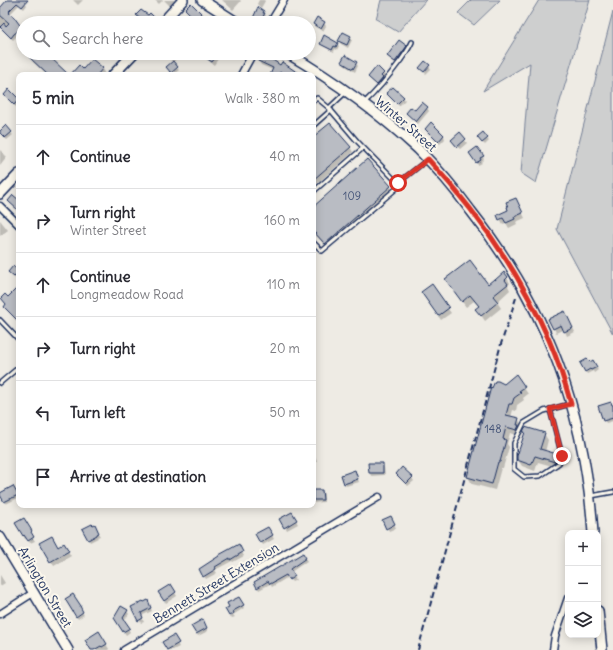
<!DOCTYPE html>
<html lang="en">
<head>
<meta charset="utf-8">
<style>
  body { margin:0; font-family:Delius,sans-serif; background:#f7f7f7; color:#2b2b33 }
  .controls { position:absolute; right:12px; bottom:12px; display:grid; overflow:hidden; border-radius:8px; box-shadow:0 2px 10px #0003 }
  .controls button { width:36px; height:36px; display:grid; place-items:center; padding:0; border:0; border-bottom:1px solid #e1e1e2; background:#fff; color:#2b2b33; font:20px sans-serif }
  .stop { position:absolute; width:12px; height:12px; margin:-9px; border:3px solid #d93025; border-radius:50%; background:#fff }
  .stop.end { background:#d93025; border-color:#fff; box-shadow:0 1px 4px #0008 }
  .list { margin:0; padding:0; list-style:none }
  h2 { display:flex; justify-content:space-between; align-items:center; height:52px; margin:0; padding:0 16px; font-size:17px }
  h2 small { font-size:13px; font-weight:400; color:#7c7c81 }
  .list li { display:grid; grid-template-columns:26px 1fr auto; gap:12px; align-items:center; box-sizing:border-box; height:64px; padding:0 16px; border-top:1px solid #e1e1e2 }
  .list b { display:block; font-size:15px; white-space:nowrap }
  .list p { margin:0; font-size:13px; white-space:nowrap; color:#7c7c81 }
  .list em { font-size:13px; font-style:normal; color:#7c7c81 }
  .icon { flex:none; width:22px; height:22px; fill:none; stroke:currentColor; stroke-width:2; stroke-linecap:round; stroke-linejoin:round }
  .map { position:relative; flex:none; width:613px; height:650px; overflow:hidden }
  .search { position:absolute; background:#fff; box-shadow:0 2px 10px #0003; left:16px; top:16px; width:300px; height:44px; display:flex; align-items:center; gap:10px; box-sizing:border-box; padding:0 14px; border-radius:22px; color:#7c7c81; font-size:15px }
  .panel { position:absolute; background:#fff; box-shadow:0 2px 10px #0003; left:16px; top:72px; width:300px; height:436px; border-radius:8px }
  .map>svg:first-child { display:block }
</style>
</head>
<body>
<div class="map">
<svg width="613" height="650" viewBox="0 0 613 650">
  <rect width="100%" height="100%" fill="#eeebe4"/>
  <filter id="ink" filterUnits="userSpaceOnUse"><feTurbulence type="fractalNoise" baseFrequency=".025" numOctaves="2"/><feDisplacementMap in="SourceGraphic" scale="8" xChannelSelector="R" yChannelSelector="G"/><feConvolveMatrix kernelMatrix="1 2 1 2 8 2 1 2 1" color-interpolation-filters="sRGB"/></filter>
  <g filter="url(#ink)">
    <!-- green -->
    <g fill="#cecfcf" stroke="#747f96">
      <path d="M381 0H426L398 32 376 19Z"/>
      <path d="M471 0H500L474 25 458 13Z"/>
      <path d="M539 0H590L536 183 521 173 530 63 483 91Z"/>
      <path d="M613 11V334L557 229Z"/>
    </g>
    <!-- shadow -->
    <g fill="#0003">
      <path d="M9 0H23L27 5 24 9 19 5 10 14 22 31 13 40 0 27V10Z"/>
      <path d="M73 0H83L78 5Z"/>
      <path d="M155 0H163L159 4Z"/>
      <path d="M164 0H174L175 1 170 6Z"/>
      <path d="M222 0H240L241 1 233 10Z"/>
      <path d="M259 0H264L265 1 261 8 257 4Z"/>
      <path d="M264 11 266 17 262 23H259L256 21 254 18Z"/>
      <path d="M148 17H153L155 20 152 23H145L139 18Z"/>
      <path d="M121 19 125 23H118Z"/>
      <path d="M46 20 49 23H43Z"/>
      <path d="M105 20 109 23H102Z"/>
      <path d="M324 23 326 26 323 31 315 27 314 24Z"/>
      <path d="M309 36 312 40 309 46Z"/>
      <path d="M350 37 352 40 348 48 341 44 339 41Z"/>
      <path d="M321 44H337L339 46 337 50 335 49 334 52 323 46Z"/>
      <path d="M406 47 408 50 397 64 390 59 388 56Z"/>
      <path d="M35 53H58L52 60 68 75H47L33 62 31 58Z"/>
      <path d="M164 53H176L178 57 173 62Z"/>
      <path d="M211 53H213L217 56 218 59 214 65 209 61 207 58Z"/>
      <path d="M237 53H246L247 54 244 58Z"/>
      <path d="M264 53H272L274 57 272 61 299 75H271L273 70 261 65 259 61Z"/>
      <path d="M342 62 356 63 358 66 355 72 344 65Z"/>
      <path d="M429 66 431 69 426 74 420 68Z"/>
      <path d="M177 68 179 70 173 75 169 70Z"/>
      <path d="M102 69 105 74 104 75H71L83 70Z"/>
      <path d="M383 73 385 76 383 79 384 82 379 87 371 80 369 77Z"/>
      <path d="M9 91 19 100V104L16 107 7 98 5 95Z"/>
      <path d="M388 94 403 97 405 100 399 106 389 96Z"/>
      <path d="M422 104 427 108 429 111 418 124 409 116 407 113 415 111Z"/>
      <path d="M431 124 444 136 445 139 440 144 427 132 426 129Z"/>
      <path d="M11 133 13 135 7 140 2 135Z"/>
      <path d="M460 134 467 143 460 149 454 144Z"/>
      <path d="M313 139 350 147 353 152 313 187Z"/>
      <path d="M487 139 489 141 485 145 480 140Z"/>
      <path d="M477 148 484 159 481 162 482 163 478 165 470 153Z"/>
      <path d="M0 150 7 157 0 166Z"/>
      <path d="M390 186 393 191 328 249 313 232V208Z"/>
      <path d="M518 204 525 218 516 222 517 224 509 228 506 223 503 224 498 215 510 210Z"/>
      <path d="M0 220 8 230 0 236Z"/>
      <path d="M9 272H18L19 276 16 279 11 275Z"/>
      <path d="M507 278 510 283 508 286 510 290 497 302 501 308 485 321 477 309 479 307 474 301 466 307 446 280 488 285 495 281Z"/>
      <path d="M425 297 448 309 451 313 441 320Z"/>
      <path d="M2 298H8L19 300V323L8 311 5 307 7 305Z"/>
      <path d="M567 316 575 332 567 336 564 329 556 333 554 328Z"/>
      <path d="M593 361 598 370 594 373 593 371 587 374 581 363 589 364Z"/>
      <path d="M516 376 528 394 523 398 524 400 517 405 516 411 513 410 511 417 518 419 522 426 521 430 523 433 521 436 510 433 507 444 509 447 503 468H501L495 490 472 484 468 477 504 385Z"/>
      <path d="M613 410V421L606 423 604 420Z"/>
      <path d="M524 432 544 434 548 440 545 452 556 455 560 462 559 468 538 462 535 471 522 466 518 460 525 433Z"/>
      <path d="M313 457H315L317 462 313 463Z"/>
      <path d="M383 464 384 467 385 475 371 476 370 473Z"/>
      <path d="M355 471 359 482 346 486 345 484Z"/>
      <path d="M397 474 412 478 414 481 408 486 399 477Z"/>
      <path d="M13 488 18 498 6 504 1 494Z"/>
      <path d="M313 491H322L324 494V502L313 503Z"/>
      <path d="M292 513 298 524 287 530 281 519Z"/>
      <path d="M391 517 396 528 389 531 384 521Z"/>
      <path d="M16 523 31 535 35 541 30 543 27 538 25 539Z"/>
      <path d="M94 526 100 536 97 537 98 538 90 542 84 530Z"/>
      <path d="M268 528 274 539 263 545 257 535Z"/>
      <path d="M40 543 58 548 64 545 71 556 54 566Z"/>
      <path d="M238 545 244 556 233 562 232 561 215 570 217 573 206 579 200 570Z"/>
      <path d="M303 554 307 561 291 572 296 580 292 582 288 577 272 587 270 584 259 590 255 583Z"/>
      <path d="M0 575 5 583 0 586Z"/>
      <path d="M170 585 177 596 166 603 159 593Z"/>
      <path d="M238 598 244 608 233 615 235 617 232 618 227 610Z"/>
      <path d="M66 599 80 609 84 615 78 619Z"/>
      <path d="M147 601 152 611 141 616 144 622 141 623 132 607Z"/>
      <path d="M127 611 129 614 124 621 130 632 126 635 115 618Z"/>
      <path d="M202 621 208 631 198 636 193 626Z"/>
      <path d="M99 632 109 649 108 650H92Z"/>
      <path d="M174 637 179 647 173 650H168L164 642Z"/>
    </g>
    <!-- building -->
    <g fill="#b9bcc3" stroke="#1b2f5e">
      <path d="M7 0H28L22 7 17 3 9 11 10 12 9 13 14 17 22 28 14 34 11 38 0 27 4 23 6 26 9 23 0 15V8Z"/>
      <path d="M191 3 211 23H185L192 16 185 9Z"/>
      <path d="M258 7 264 11 263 13H265L260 22 253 18Z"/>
      <path d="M141 10 148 15 150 13 154 17 148 23H145L136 15Z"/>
      <path d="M317 17 325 22 321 29 313 24Z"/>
      <path d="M343 32 351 36 347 45 338 41Z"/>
      <path d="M324 35 338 43 336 47 334 46 332 50 320 44Z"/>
      <path d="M399 40 407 46 395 62 387 56Z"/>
      <path d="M34 53H51L49 56 69 75H48L29 57Z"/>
      <path d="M209 53H219L212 62 206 58Z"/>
      <path d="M263 53H272L270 58 280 65 282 62 301 75H284L280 72 278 75H270L273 68 258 61Z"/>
      <path d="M345 55 357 62 353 69 341 62Z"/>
      <path d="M92 59 103 68 97 75H70L79 65 83 69Z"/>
      <path d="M173 61 178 67 171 73 166 67Z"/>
      <path d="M425 61 430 65 424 72 419 68Z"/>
      <path d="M377 66 384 73 381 76 383 78 377 85 368 77Z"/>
      <path d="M393 87 404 97 397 104 386 93Z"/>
      <path d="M9 89 19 99 14 105 4 95Z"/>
      <path d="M422 102 428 107 416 122 406 113 411 107 415 110Z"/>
      <path d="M431 122 444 135 438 142 425 129Z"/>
      <path d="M330 123 351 147 313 180V137Z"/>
      <path d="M6 125 12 132 5 138 0 133V131Z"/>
      <path d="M460 132 466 139 457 147 451 140Z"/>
      <path d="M483 132 488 138 482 143 477 137Z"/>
      <path d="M477 147 484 156 480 158 481 160 476 163 469 153Z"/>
      <path d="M367 159 391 186 325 244 313 231V207Z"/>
      <path d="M13 195 19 200V211L8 201Z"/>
      <path d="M516 198 523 213 514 217 515 219 506 223 503 218 499 220 497 215 508 210 507 207H508L506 202Z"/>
      <path d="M470 260 488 284 494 279 495 280 504 272 508 277 505 280 508 284 493 296 498 302 481 316 475 309 479 306 470 295 462 302 445 279Z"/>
      <path d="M13 266 19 271 14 277 8 272Z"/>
      <path d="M432 284 449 308 438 316 421 292Z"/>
      <path d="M19 286V322L4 307 6 304 1 298 5 294 8 297Z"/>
      <path d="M565 311 573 328 564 332 561 325 553 329 548 319Z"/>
      <path d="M587 359 590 362 593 360 597 367 591 370 590 369 585 372 580 363Z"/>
      <path d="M516 374 525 387 519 391 521 393 514 398 512 404H509L506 415 519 418 517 425H519L517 430 506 427 503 439 506 440 500 462H498L492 484 467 477 491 387 492 388 495 381H498L504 384Z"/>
      <path d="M611 402 612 405H613V418L603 421 598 406Z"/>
      <path d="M525 427 545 433 540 449 557 454 555 462 535 456 531 465 517 460V456L525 432H523Z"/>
      <path d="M368 463H383V473H369Z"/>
      <path d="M402 467 413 477 406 484 396 474Z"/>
      <path d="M355 470 358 479 344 484 341 475Z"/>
      <path d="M13 486 18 495 4 502 0 495V493Z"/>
      <path d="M313 490H322L323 500H313Z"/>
      <path d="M292 512 297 520 284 528 279 519Z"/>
      <path d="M391 516 395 524 386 529 382 520Z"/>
      <path d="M24 518 32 531 31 532 34 537 28 541 24 535 23 536 15 523Z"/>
      <path d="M92 524 93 525 95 524 99 533 97 534V535L88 540 82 529Z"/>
      <path d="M268 527 273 535 260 543 255 534Z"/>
      <path d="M52 536 58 547 64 543 69 551 50 562 39 543Z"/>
      <path d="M239 544 243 552 230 560V558L215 567 216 569 203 577 199 569 219 556V555Z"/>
      <path d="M303 553 306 558 290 569 295 576 289 580 286 575 270 584 268 581 257 588 254 582Z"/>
      <path d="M171 584 176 592 164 601 158 592Z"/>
      <path d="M73 594 81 606H80L83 612 76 617 65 599Z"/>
      <path d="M239 597 244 605 233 611 234 613 229 616 225 609 229 607 227 603Z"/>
      <path d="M148 600 151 608 141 613 143 618 138 621 131 607 143 601 144 602Z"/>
      <path d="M121 606 128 610 123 618 130 628 123 632 114 618Z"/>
      <path d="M203 619 207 628 196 634 191 626Z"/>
      <path d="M99 631 107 644 102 647 101 646 94 650H91L85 640Z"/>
      <path d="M174 635 179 643 167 650 162 642Z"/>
    </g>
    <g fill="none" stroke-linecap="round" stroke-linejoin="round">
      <!-- lane casing -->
      <g stroke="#1b2f5e" stroke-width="6">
        <g id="lane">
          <path d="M346 92 329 108 357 141 398 183 427 160"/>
          <path d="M313 101 317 98 329 108"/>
          <path d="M364 103C378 90 390 75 401 60 405 54 409 49 412 42"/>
          <path d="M313 126 331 110"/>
          <path d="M313 192 363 148"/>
          <path d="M313 242 322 251 397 188 398 183"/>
          <path d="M0 320 19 340"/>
          <path d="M0 383 19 367"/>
          <path d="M550 409 562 456 559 463 540 476 524 477 514 469V443L524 423 544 411 570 404"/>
          <path d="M591 496 613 492"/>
        </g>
      </g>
      <!-- street casing -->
      <g stroke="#1b2f5e" stroke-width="9">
        <g id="street">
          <path d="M270 23 284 0"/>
          <path d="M241 75 253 53"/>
          <path d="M0 206 19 225"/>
          <path d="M0 614 33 593"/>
          <path d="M124 650 379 497"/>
          <path d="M553 650 555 636 568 598"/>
        </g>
      </g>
      <!-- secondary casing -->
      <g stroke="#1b2f5e" stroke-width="12">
        <g id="secondary">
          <path d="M202 0 238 23"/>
          <path d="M162 23 183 0"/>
          <path d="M287 53C333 80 378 112 418 149 437 168 455 189 471 211 547 307 585 411 593 533"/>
          <path d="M113 75 134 53"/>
          <path d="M0 194 19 174"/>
          <path d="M0 537 68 650"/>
          <path d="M598 611 602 650"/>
        </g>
      </g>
      <!-- lane -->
      <use href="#lane" stroke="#fbf7ec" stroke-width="3"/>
      <!-- street -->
      <use href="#street" stroke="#fbf7ec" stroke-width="6"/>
      <!-- secondary -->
      <use href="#secondary" stroke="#fbf7ec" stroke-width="9"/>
      <!-- rail -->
      <path stroke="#1b2f5e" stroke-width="2" stroke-dasharray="6 3" stroke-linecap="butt" d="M418 650 501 344 516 298"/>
    </g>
  </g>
  <g fill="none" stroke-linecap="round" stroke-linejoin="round" filter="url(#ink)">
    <!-- route -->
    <path stroke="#d93025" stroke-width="5" d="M398 183 428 159C478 213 520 273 549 340 558 361 565 382 571 404L550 409 562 456"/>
  </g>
  <g text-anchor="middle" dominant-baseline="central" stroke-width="4" stroke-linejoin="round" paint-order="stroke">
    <!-- number labels -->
    <g font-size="11" fill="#425277">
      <text x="352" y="196">109</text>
      <text x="493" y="429">148</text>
    </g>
    <!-- street labels -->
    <g font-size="13" fill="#1b2f5e" stroke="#fbf7ec">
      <text transform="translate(406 124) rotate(41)">Winter Street</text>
      <text transform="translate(216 583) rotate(-31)">Bennett Street Extension</text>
      <text transform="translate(45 587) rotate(59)">Arlington Street</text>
    </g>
  </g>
</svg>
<div class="controls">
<button>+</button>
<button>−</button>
<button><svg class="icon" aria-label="layers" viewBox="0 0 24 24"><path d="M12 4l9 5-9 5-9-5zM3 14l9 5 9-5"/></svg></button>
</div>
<div class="stop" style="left:398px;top:183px"></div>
<div class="stop end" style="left:562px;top:456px"></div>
<div class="search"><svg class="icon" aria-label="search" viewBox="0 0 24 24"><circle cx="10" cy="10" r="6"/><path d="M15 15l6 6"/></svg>Search here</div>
<section class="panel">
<h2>5 min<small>Walk · 380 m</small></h2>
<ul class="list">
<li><svg class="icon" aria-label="ahead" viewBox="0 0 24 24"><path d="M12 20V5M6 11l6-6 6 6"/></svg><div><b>Continue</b></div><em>40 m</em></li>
<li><svg class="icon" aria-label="right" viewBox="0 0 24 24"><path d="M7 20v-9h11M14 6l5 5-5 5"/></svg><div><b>Turn right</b><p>Winter Street</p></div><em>160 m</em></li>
<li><svg class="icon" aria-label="ahead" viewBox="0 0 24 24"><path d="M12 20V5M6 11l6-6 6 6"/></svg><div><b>Continue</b><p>Longmeadow Road</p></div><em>110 m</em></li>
<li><svg class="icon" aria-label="right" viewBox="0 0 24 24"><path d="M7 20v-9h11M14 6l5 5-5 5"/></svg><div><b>Turn right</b></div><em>20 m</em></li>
<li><svg class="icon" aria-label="left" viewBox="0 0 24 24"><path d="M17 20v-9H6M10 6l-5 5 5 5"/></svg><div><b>Turn left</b></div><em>50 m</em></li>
<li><svg class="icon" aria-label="arrive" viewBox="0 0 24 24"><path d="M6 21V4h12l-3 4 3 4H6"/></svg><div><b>Arrive at destination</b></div></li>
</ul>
</section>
</div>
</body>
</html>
